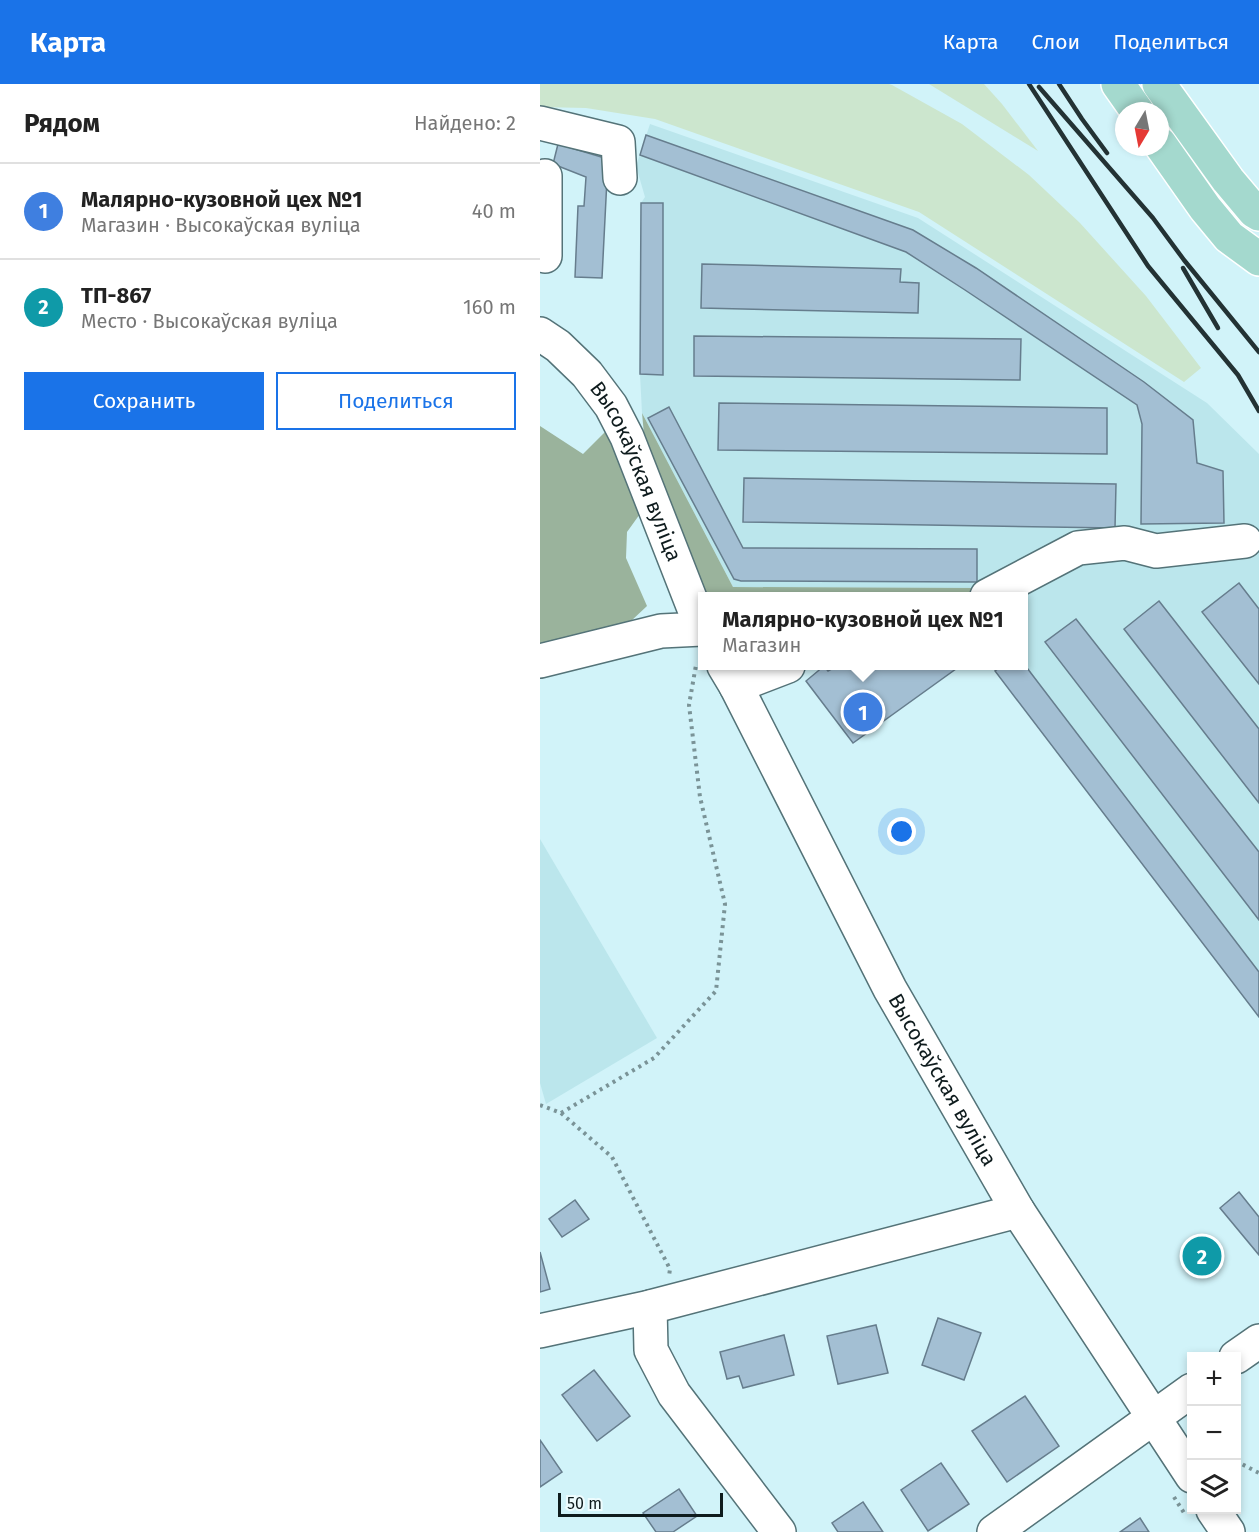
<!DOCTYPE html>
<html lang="ru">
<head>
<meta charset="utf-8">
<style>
  body { margin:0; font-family:"Fira Sans",sans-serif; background:#f6f6f6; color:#222 }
  .controls { position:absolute; right:18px; bottom:18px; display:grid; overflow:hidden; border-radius:0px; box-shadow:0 3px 9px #0003 }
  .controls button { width:54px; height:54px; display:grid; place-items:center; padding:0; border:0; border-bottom:2px solid #e0e0e0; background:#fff; color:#222; font:30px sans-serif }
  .compass { position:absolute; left:575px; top:18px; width:54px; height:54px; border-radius:50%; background:#fff; box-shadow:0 3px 9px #0003; rotate:190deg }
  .scale { position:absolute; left:18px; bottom:15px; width:165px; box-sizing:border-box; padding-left:6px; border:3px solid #0e1b1d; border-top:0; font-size:16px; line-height:21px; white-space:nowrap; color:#0e1b1d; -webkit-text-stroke:4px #eefcfe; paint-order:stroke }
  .you { position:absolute; left:362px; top:748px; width:21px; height:21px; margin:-15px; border:4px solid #fff; border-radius:50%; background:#1a73e8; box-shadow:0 0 0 9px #1a73e833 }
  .badge { display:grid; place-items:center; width:39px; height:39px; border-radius:50%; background:#1a73e8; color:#fff; font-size:20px; font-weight:700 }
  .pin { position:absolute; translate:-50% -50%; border:3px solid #fff; box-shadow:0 2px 6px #0006 }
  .popup { position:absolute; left:158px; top:508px; width:330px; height:78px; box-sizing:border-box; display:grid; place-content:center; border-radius:0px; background:#fff; filter:drop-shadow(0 2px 4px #0005); font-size:20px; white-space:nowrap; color:#767676 }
  .popup b { font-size:22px; color:#222 }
  .popup::after { content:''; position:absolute; left:50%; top:100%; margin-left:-12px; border:12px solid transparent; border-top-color:#fff }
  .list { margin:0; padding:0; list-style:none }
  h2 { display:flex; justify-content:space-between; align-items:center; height:78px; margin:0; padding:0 24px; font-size:26px }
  h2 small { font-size:20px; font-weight:400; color:#767676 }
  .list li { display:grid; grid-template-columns:39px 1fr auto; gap:18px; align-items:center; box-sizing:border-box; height:96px; padding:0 24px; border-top:2px solid #e0e0e0 }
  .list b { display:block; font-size:22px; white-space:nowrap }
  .list p { margin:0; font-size:20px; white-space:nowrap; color:#767676 }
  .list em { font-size:20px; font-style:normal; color:#767676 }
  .actions { display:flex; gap:12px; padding:18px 24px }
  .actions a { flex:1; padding:14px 0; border:2px solid #1a73e8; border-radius:0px; text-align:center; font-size:21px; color:#1a73e8 }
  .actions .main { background:#1a73e8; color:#fff }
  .icon { flex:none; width:33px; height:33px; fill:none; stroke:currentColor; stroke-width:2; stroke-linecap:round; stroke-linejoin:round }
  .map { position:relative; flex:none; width:719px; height:1448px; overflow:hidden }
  header { display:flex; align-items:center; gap:36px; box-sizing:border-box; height:84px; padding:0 30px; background:#1a73e8; color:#fff }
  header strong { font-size:28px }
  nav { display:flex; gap:33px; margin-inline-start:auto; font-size:21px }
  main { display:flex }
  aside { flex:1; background:#fff }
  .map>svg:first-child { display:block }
</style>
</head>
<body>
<header>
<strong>Карта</strong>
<nav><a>Карта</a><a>Слои</a><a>Поделиться</a></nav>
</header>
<main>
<aside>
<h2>Рядом<small>Найдено: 2</small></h2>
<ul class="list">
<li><span class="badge" style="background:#3f7fe0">1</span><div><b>Малярно-кузовной цех №1</b><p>Магазин · Высокаўская вуліца</p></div><em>40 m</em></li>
<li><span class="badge" style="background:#0f9aa8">2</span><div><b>ТП-867</b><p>Место · Высокаўская вуліца</p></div><em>160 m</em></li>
</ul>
<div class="actions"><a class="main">Сохранить</a><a>Поделиться</a></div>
</aside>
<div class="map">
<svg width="719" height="1448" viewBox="0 0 719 1448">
  <rect width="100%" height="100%" fill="#d1f3f9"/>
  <!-- built -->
  <g fill="#bbe6ec">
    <path d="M110 40 378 134 667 319 719 370V933L455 587 462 582H484V512H439L434 504 193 503 102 329 100 290 101 119 105 113 96 82Z"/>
    <path d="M0 755 117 954 6 1020 0 999Z"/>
  </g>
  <!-- green -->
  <g fill="#cce6ce">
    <path d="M0 0H349L352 1 422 40 489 91 540 139 606 212 661 284 644 298 379 128 115 35 46 24 0 23Z"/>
    <path d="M389 0H444L462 20 498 67Z"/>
  </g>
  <!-- forest -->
  <g fill="#9ab39c">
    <path d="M102 329 193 503 434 504 438 510 429 512H166L141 447 106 372Z"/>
    <path d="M0 342 43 370 68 345 105 423 87 448 86 474 107 522 90 538 0 563Z"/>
  </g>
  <!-- building -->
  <g fill="#a3bfd3" stroke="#667d8d" stroke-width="1.5">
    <path d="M106 51 373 146 436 184 604 298 653 336 657 379 683 387 684 439 601 440 602 340 597 321 425 206 366 168 100 71Z"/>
    <path d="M18 60 68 75 62 194 35 193 38 122H44L46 93 13 80Z"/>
    <path d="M101 119H123V291L100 290Z"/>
    <path d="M162 180 361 185 360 198 379 199 378 229 161 224Z"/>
    <path d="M154 252 481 255 480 296 154 292Z"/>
    <path d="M179 319 567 324V370L178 366Z"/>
    <path d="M129 323 203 464 437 465V498L201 497 194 495 108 334Z"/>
    <path d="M204 394 576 400 575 444 203 438Z"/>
    <path d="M699 499 719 525V600L662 528Z"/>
    <path d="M619 517 719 645V719L584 545Z"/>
    <path d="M536 535 719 768V836L505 558Z"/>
    <path d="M484 580 719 888V933L455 587 462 582H484Z"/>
    <path d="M284 582 288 587 297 582H420L313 659 266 597Z"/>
    <path d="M699 1108 719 1133V1171L680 1124Z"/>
    <path d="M35 1116 49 1135 22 1153 9 1135Z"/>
    <path d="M664 1154 680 1175 661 1190 645 1170Z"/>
    <path d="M0 1168 10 1205 0 1208Z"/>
    <path d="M398 1234 441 1249 424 1296 382 1281Z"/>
    <path d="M336 1241 348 1289 298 1300 287 1252Z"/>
    <path d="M244 1251 254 1291 203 1304 199 1292 187 1295 180 1268Z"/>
    <path d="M54 1286 90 1332 57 1357 22 1311Z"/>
    <path d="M485 1312 519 1362 467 1398 432 1347Z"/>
    <path d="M0 1356 22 1388 0 1403Z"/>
    <path d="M401 1379 429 1420 388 1447 361 1406Z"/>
    <path d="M139 1405 157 1432 133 1448H116L103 1429Z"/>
    <path d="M323 1418 343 1448H298L292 1439Z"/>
    <path d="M600 1434 609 1448H580Z"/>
  </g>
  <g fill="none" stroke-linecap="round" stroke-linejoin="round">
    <!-- minor casing -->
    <g stroke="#547378" stroke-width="36">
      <g id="minor">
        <path d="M0 39 78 58 80 94"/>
        <path d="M0 93 5 92V172"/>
        <path id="s1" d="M0 250 18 262 47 290 71 322 87 353 162 545 121 547 0 577"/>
        <path d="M447 512 538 464 585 459 616 467 705 457"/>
        <path id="s2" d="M184 582 196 602 350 905 478 1127 652 1392"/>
        <path d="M196 602 248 582"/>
        <path d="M110 1223 111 1266 134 1310 239 1448"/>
        <path d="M0 1247 110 1223 478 1127"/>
        <path d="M696 1273 719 1257"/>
        <path d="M673 1426 688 1448"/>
        <path d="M454 1448 652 1306"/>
      </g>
    </g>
    <!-- major casing -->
    <g stroke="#fff" stroke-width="36">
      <g id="major">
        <path d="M578 0 597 27"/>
        <path d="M619 0 688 96 714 127 719 130"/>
        <path d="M620 60 665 124 689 153 719 175"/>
      </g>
    </g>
    <!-- path -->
    <g stroke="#7a9397" stroke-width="4" stroke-dasharray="3 4.5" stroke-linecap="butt">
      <path d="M0 1021 21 1029 114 974 176 907 185 820 160 713 149 621 156 581"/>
      <path d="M21 1029 72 1073 130 1185 129 1192"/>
      <path d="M696 1377 719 1389"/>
      <path d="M634 1413 646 1432"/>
    </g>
    <!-- minor -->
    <use href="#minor" stroke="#fff" stroke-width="33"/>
    <!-- major -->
    <use href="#major" stroke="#a4d9ce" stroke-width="33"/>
    <!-- rail -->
    <g stroke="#233234" stroke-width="4.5">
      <path d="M489 0 608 182 698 291 719 327"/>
      <path d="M519 0 542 35 567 69"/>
      <path d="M499 3 613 134 644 176 719 268"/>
      <path d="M643 184 678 244"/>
    </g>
  </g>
  <g text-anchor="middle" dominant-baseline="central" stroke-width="4.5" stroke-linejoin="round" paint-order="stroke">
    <!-- street labels -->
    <g font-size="21" fill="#0e1b1d" stroke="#eefcfe">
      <text stroke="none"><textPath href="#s1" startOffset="172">Высокаўская вуліца</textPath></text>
      <text stroke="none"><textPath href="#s2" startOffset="468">Высокаўская вуліца</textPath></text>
    </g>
  </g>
</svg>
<div class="controls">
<button>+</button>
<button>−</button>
<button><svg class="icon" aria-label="layers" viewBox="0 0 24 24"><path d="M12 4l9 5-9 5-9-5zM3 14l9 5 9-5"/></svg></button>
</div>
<svg class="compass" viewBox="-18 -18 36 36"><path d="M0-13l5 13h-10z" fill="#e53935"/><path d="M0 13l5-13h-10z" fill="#767676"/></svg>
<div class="scale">50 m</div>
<div class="you"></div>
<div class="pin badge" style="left:323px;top:628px;background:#3f7fe0">1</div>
<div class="popup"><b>Малярно-кузовной цех №1</b>Магазин</div>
<div class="pin badge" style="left:662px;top:1172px;background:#0f9aa8">2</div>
</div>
</main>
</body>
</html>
